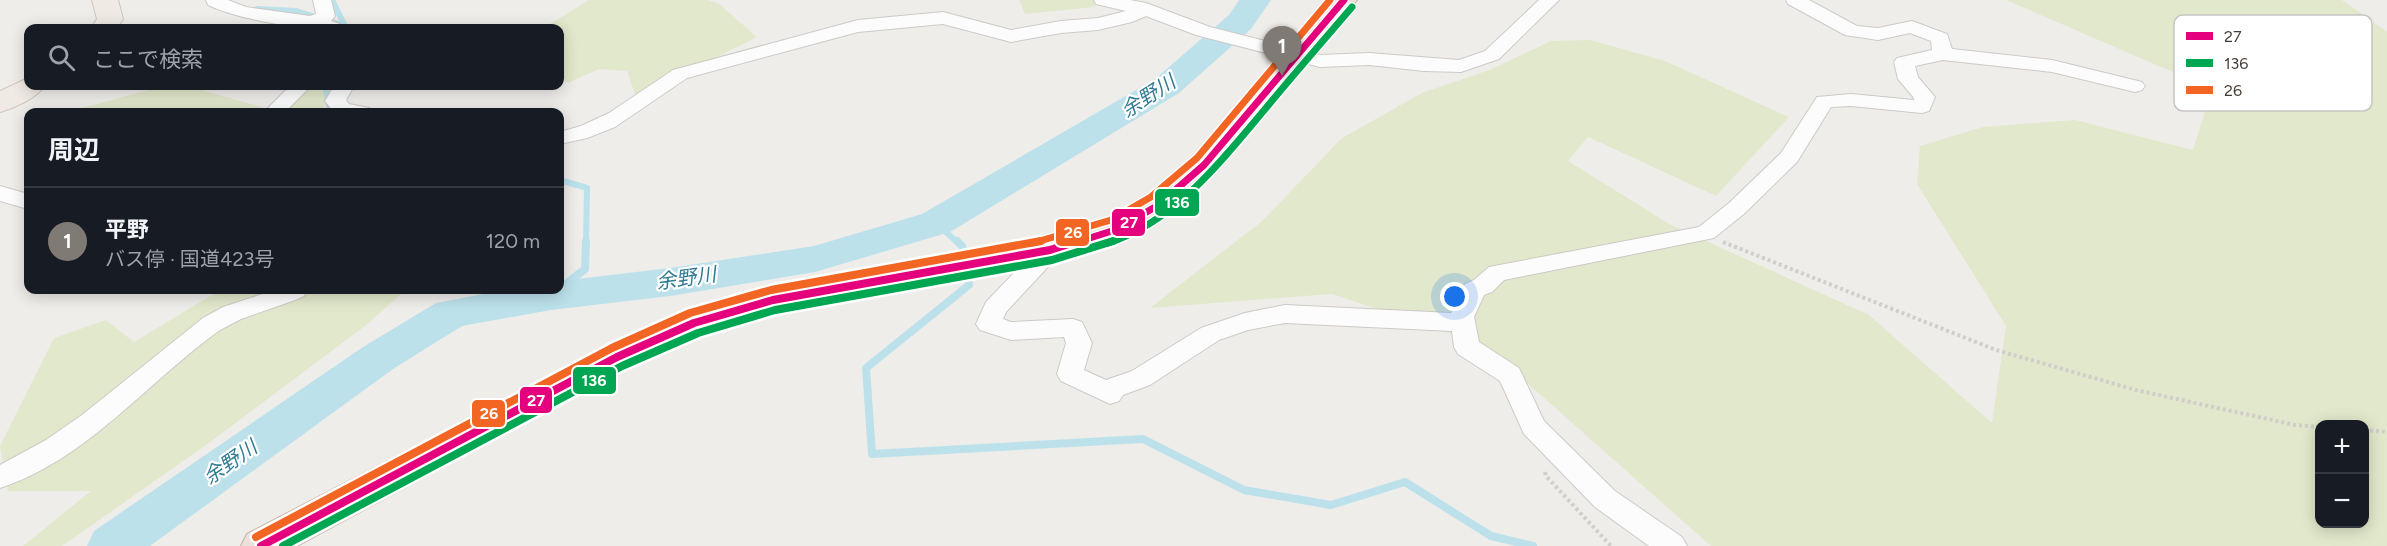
<!DOCTYPE html>
<html lang="ja">
<head>
<meta charset="utf-8">
<style>
  body { margin:0; font-family:Figtree,"Noto Sans JP",sans-serif; background:#20242c; color:#f1f3f6 }
  .controls { position:absolute; right:18px; bottom:18px; display:grid; overflow:hidden; border-radius:12px; box-shadow:0 3px 15px #0003 }
  .controls button { width:54px; height:54px; display:grid; place-items:center; padding:0; border:0; border-bottom:2px solid #363941; background:#171b24; color:#f1f3f6; font:30px sans-serif }
  .you { position:absolute; left:1455px; top:297px; width:21px; height:21px; margin:-15px; border:4px solid #fff; border-radius:50%; background:#1a73e8; box-shadow:0 0 0 9px #1a73e833 }
  .badge { display:grid; place-items:center; width:39px; height:39px; border-radius:50%; background:#807a75; color:#fff; font-size:20px; font-weight:700 }
  .pin { position:absolute; translate:-50% -50px; filter:drop-shadow(0 2px 3px #0008) }
  .pin::after { content:''; position:absolute; top:32px; width:21px; height:18px; background:inherit; clip-path:polygon(0 0,100% 0,50% 100%) }
  .list { margin:0; padding:0; list-style:none }
  h2 { display:flex; justify-content:space-between; align-items:center; height:78px; margin:0; padding:0 24px; font-size:26px }
  h2 small { font-size:20px; font-weight:400; color:#9ea1a6 }
  .list li { display:grid; grid-template-columns:39px 1fr auto; gap:18px; align-items:center; box-sizing:border-box; height:108px; padding:0 24px; border-top:2px solid #363941 }
  .list b { display:block; font-size:22px; white-space:nowrap }
  .list p { margin:0; font-size:20px; white-space:nowrap; color:#9ea1a6 }
  .list em { font-size:20px; font-style:normal; color:#9ea1a6 }
  .icon { flex:none; width:33px; height:33px; fill:none; stroke:currentColor; stroke-width:2; stroke-linecap:round; stroke-linejoin:round }
  .map { position:relative; flex:none; width:2387px; height:546px; overflow:hidden }
  .search { position:absolute; background:#171b24; box-shadow:0 3px 15px #0003; left:24px; top:24px; width:540px; height:66px; display:flex; align-items:center; gap:15px; box-sizing:border-box; padding:0 21px; border-radius:12px; color:#9ea1a6; font-size:22px }
  .panel { position:absolute; background:#171b24; box-shadow:0 3px 15px #0003; left:24px; top:108px; width:540px; height:186px; border-radius:12px }
  .map>svg:first-child { display:block }
</style>
</head>
<body>
<div class="map">
<svg width="2387" height="546" viewBox="0 0 2387 546">
  <rect width="100%" height="100%" fill="#efedea"/>
  <!-- green -->
  <g fill="#e2e8cb" fill-rule="evenodd">
    <path d="M589 0H708L719 4 757 37 636 97 627 71 599 69 568 83 560 76V28H545V27Z"/>
    <path d="M1019 0H1093L1095 7 1025 14Z"/>
    <path d="M2006 0H2342L2387 32V546H1711L1483 344 1332 294 1150 308 1261 222 1342 138 1422 93 1492 69 1551 41 1590 40 1665 61 1789 117 1716 196 1588 137 1568 161 1671 225 1869 315 1992 423 2006 326 1917 184 1920 146 1983 127 2075 120 2193 150 2212 89ZM2320 424H2364V524H2320Z"/>
    <path d="M164 86H187L279 112 312 86H332L322 112H67Z"/>
    <path d="M220 290H406L365 326 209 443 62 546H23L91 491H8L0 446 54 338 106 320 134 342Z"/>
  </g>
  <g fill="none" stroke-linecap="round" stroke-linejoin="round">
    <!-- stream-far1 -->
    <g stroke="#bce1eb" stroke-width="6">
      <path d="M332 0 345 26"/>
      <path d="M257 9 296 11 319 18"/>
      <path d="M333 22 351 28"/>
      <path d="M329 86 326 90 330 112"/>
      <path d="M414 112H418"/>
      <path d="M560 180 587 188 586 243"/>
      <path d="M936 223 958 243"/>
    </g>
    <!-- stream -->
    <g stroke="#bce1eb" stroke-width="8">
      <path d="M957 241 962 246 969 285 866 368 872 454 1143 439 1244 490 1331 505 1405 482 1491 536 1533 546"/>
      <path d="M551 296 585 269 586 241"/>
    </g>
    <!-- river -->
    <path fill="#bce1eb" fill-rule="evenodd" d="M1239 0H1271L1251 29 1179 93 950 232 815 272 670 296 551 310 462 326 393 369 150 546H87L94 531 363 347 436 303 504 290H560V281L670 268 814 246 922 214 1155 79 1229 15Z"/>
    <!-- street casing -->
    <g stroke="#cdcac7" stroke-width="2">
      <g id="street">
        <path d="M206 0H228L246 7 310 16 316 14 313 0H331L335 16 331 21 340 24 343 28C309 32 240 20 208 5Z"/>
        <path d="M1094 0H1130L1146 3 1210 27 1320 55 1369 53 1459 60 1485 51 1539 0H1559L1499 59 1461 72 1424 71 1369 65 1320 67 1196 35 1146 16 1132 22 1098 30 1061 33 1011 42 943 24 858 32 687 78 615 127 587 138 560 144V132L581 126 609 113 673 70 858 20 943 12 1011 30 1061 21 1098 18 1126 11 1096 4Z"/>
        <path d="M1786 0H1809L1857 26 1878 28 1912 21 1947 34 1952 49 2052 60 2142 82 2145 86 2142 90 2135 92 2052 72 1943 60 1915 66 1918 77 1935 97 1929 111 1922 113 1851 106 1831 107 1797 162 1745 213 1714 238 1504 280 1492 292 1484 295 1474 317 1479 342 1519 368 1544 421 1615 491 1682 537 1687 546H1649L1595 507 1524 434 1500 381 1458 354 1454 347 1452 331 1285 323 1248 330 1219 340 1150 385 1123 395 1119 401 1110 404 1061 381 1057 374 1066 343 1064 337 1011 340 980 330 976 324 986 302 1042 244 1050 242 1058 244 1062 250 1058 256 1006 312 1003 319 1011 322 1073 319 1082 322 1092 343 1084 370 1106 380 1132 371 1201 328 1245 313 1285 305 1451 313 1465 284 1474 280 1489 267 1699 227 1729 203 1781 153 1817 97 1851 94 1914 100V98L1898 79 1894 62 1897 58 1932 50 1931 41 1910 33 1878 40 1845 35 1788 4Z"/>
        <path d="M290 86H311L285 112H264Z"/>
        <path d="M334 86H354L346 100 349 104 369 108 372 112H334L325 101Z"/>
        <path d="M0 186 28 194V209L0 201Z"/>
        <path d="M275 290H307L304 296 295 300 241 319 220 330C147 382 88 459 0 488V465L46 440 82 415 203 318 223 307Z"/>
      </g>
    </g>
    <!-- primary casing -->
    <g stroke="#d0c5b8" stroke-width="2">
      <g id="primary">
        <path d="M92 0H118L123 19 117 28H91L97 19Z"/>
        <path d="M28 78V86H44C37 98 14 108 0 112V91Z"/>
      </g>
    </g>
    <!-- highway casing -->
    <g stroke="#c6b5a6" stroke-width="2">
      <path id="highway" d="M1330 0H1357L1215 172 1168 213 1126 237 1050 261 774 312 706 332 629 366 297 546H241L247 534 605 348 682 314 773 288 1048 240 1104 223 1146 199 1193 158Z"/>
    </g>
    <!-- path -->
    <g stroke="#d0cdcb" stroke-width="4" stroke-dasharray="3 3" stroke-linecap="butt">
      <path d="M1723 242 1996 350 2136 390 2295 425 2320 427"/>
      <path d="M2364 430 2387 432"/>
      <path d="M1545 472 1546 476 1611 546"/>
    </g>
    <!-- street -->
    <use href="#street" fill="#fdfcfc" fill-rule="evenodd"/>
    <!-- primary -->
    <use href="#primary" fill="#f0eae4" fill-rule="evenodd"/>
    <!-- highway -->
    <use href="#highway" fill="#eae2da" fill-rule="evenodd"/>
    <!-- bus-1-far1 casing -->
    <g stroke="#fff" stroke-width="10">
      <path id="bus-1-far1" d="M1074 243 1115 230 1157 206 1204 165 1344 0"/>
    </g>
    <!-- bus-1 casing -->
    <g stroke="#fff" stroke-width="13">
      <path id="bus-1" d="M261 546 617 357 694 323 773 300 1050 250 1078 241"/>
    </g>
    <!-- bus-2-far1 casing -->
    <g stroke="#fff" stroke-width="10">
      <path id="bus-2-far1" d="M1108 243C1175 222 1222 160 1266 108 1294 74 1323 41 1352 7"/>
    </g>
    <!-- bus-2 casing -->
    <g stroke="#fff" stroke-width="13">
      <path id="bus-2" d="M283 546 622 366 698 333 775 310 1052 260 1113 241"/>
    </g>
    <!-- bus-3-far1 casing -->
    <g stroke="#fff" stroke-width="10">
      <path id="bus-3-far1" d="M1033 243 1111 220 1151 197 1197 158 1330 0"/>
    </g>
    <!-- bus-3 casing -->
    <g stroke="#fff" stroke-width="13">
      <path id="bus-3" d="M256 537 612 348 690 313 771 290 1041 241"/>
    </g>
    <!-- bus-1-far1 -->
    <use href="#bus-1-far1" stroke="#e5007d" stroke-width="7"/>
    <!-- bus-1 -->
    <use href="#bus-1" stroke="#e5007d" stroke-width="8"/>
    <!-- bus-2-far1 -->
    <use href="#bus-2-far1" stroke="#00a651" stroke-width="7"/>
    <!-- bus-2 -->
    <use href="#bus-2" stroke="#00a651" stroke-width="8"/>
    <!-- bus-3-far1 -->
    <use href="#bus-3-far1" stroke="#f26522" stroke-width="7"/>
    <!-- bus-3 -->
    <use href="#bus-3" stroke="#f26522" stroke-width="8"/>
  </g>
  <g text-anchor="middle" dominant-baseline="central" stroke-width="4.5" stroke-linejoin="round" paint-order="stroke">
    <!-- water labels -->
    <g font-size="20" font-style="italic" fill="#307b93" stroke="#fff">
      <text transform="translate(1148 96) rotate(-33)">余野川</text>
      <text transform="translate(686 278) rotate(-8)">余野川</text>
      <text transform="translate(230 462) rotate(-35)">余野川</text>
    </g>
  </g>
  <!-- legend -->
  <rect x="2174" y="15" width="198" height="96" rx="9" fill="#fff" stroke="#c7c4c3" stroke-width="1.5"/>
  <rect x="2186" y="32" width="27" height="8" fill="#e5007d"/>
  <rect x="2186" y="59" width="27" height="8" fill="#00a651"/>
  <rect x="2186" y="86" width="27" height="8" fill="#f26522"/>
  <g font-size="16" fill="#453c36">
    <text x="2224" y="42">27</text>
    <text x="2224" y="69">136</text>
    <text x="2224" y="96">26</text>
  </g>
  <g stroke="#fff" stroke-width="2">
    <rect x="1154" y="188" width="46" height="29" rx="6" fill="#00a651"/>
    <rect x="1111" y="208" width="35" height="29" rx="6" fill="#e5007d"/>
    <rect x="1055" y="218" width="35" height="29" rx="6" fill="#f26522"/>
    <rect x="572" y="366" width="45" height="29" rx="6" fill="#00a651"/>
    <rect x="519" y="386" width="34" height="28" rx="6" fill="#e5007d"/>
    <rect x="471" y="399" width="35" height="29" rx="6" fill="#f26522"/>
  </g>
  <g font-size="16" text-anchor="middle" font-weight="bold" fill="#fff">
    <text x="1177" y="208">136</text>
    <text x="1129" y="228">27</text>
    <text x="1073" y="238">26</text>
    <text x="594" y="386">136</text>
    <text x="536" y="406">27</text>
    <text x="489" y="419">26</text>
  </g>
</svg>
<div class="controls">
<button>+</button>
<button>−</button>
</div>
<div class="you"></div>
<div class="pin badge" style="left:1282px;top:76px">1</div>
<div class="search"><svg class="icon" aria-label="search" viewBox="0 0 24 24"><circle cx="10" cy="10" r="6"/><path d="M15 15l6 6"/></svg>ここで検索</div>
<section class="panel">
<h2>周辺<small></small></h2>
<ul class="list">
<li><span class="badge">1</span><div><b>平野</b><p>バス停 · 国道423号</p></div><em>120 m</em></li>
</ul>
</section>
</div>
</body>
</html>
